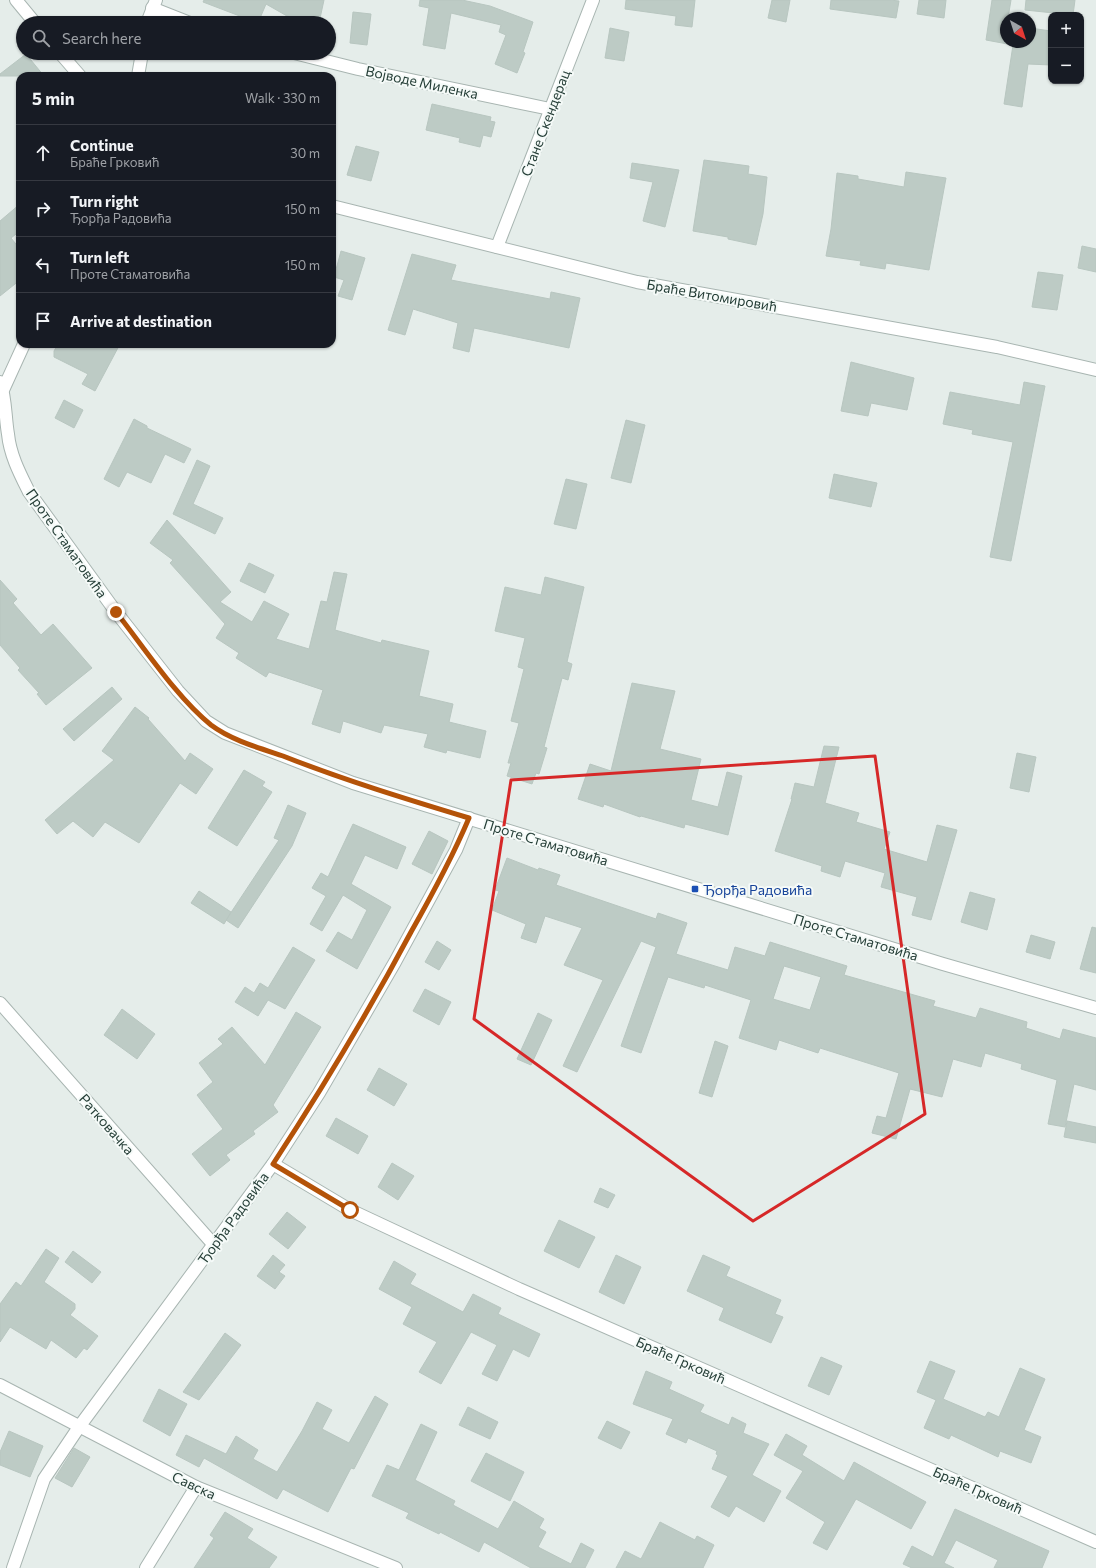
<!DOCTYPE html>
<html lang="en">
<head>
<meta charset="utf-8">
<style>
  body { margin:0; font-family:Commissioner,sans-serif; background:#20242c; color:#f1f3f6 }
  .controls { position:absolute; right:12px; top:12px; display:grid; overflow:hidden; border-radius:8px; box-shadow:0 1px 3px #0004 }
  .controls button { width:36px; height:36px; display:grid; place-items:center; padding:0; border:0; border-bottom:1px solid #363941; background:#171b24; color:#f1f3f6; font:20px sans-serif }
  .compass { position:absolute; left:1000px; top:12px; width:36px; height:36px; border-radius:50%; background:#171b24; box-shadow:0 1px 3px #0004; rotate:141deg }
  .stop { position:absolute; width:12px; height:12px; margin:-9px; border:3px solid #b45309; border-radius:50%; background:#fff }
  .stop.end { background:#b45309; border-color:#fff; box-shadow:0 1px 4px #0008 }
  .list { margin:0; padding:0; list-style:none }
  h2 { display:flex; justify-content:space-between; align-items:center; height:52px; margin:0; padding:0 16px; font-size:17px }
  h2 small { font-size:13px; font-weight:400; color:#9ea1a6 }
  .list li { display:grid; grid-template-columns:26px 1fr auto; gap:12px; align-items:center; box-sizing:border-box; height:56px; padding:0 16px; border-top:1px solid #363941 }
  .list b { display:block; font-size:15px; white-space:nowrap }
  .list p { margin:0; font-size:13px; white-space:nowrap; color:#9ea1a6 }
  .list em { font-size:13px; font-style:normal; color:#9ea1a6 }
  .icon { flex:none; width:22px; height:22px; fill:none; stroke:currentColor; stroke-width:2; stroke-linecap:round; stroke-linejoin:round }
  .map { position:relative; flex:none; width:1096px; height:1568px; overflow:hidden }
  .search { position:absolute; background:#171b24; box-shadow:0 1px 3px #0004; left:16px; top:16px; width:320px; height:44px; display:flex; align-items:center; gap:10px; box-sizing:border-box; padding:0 14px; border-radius:22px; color:#9ea1a6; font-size:15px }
  .panel { position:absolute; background:#171b24; box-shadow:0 1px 3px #0004; left:16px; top:72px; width:320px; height:276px; border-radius:12px }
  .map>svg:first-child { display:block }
</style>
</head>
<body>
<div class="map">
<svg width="1096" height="1568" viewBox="0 0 1096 1568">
  <rect width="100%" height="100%" fill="#e5edea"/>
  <!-- building -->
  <g fill="#bdcbc5" stroke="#b8c6c0" fill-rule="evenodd">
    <path d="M204 0H324L319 23 287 16 266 4 258 23 203 2Z"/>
    <path d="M420 0H462L490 6 533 22 523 52 525 53 517 73 495 64 506 35 499 32 501 25 451 13 445 49 423 45 429 8 419 6Z"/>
    <path d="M626 0H695L692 27 675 25 676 16 625 9Z"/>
    <path d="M772 0H790L786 22 768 18Z"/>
    <path d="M831 0H890L899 1 896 18 830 9Z"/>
    <path d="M919 0H946L944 18 917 14Z"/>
    <path d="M992 0H1011L1008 18H1006V42H1030V28L1051 31V65L1028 64 1022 107 1004 104 1013 45 986 40Z"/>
    <path d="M1026 0H1075L1073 15 1025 10Z"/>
    <path d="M353 12 371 14 367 45 350 43Z"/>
    <path d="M610 28 629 32 624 61 605 58Z"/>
    <path d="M26 54 44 76H0V74Z"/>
    <path d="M432 104 491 117 490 121 495 122 491 137 483 135 480 147 459 142 460 138 426 130Z"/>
    <path d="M356 146 379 152 371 181 347 175Z"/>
    <path d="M704 160 749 166 748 174 767 177 763 214 756 245 728 239V237L693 231Z"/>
    <path d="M632 163 679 170 665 227 643 221 653 182 630 178Z"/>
    <path d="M906 172 946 178 929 270 886 263 885 269 860 265 861 261 826 256 831 229 837 173 858 176V179L904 187Z"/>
    <path d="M20 204V231L11 238 20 249V280L0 296V221Z"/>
    <path d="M1082 246 1096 249V272L1078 268Z"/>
    <path d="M341 251 365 258 352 300 338 296 344 280 334 277Z"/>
    <path d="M412 254 456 265 451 280 550 299 551 292 580 298 569 348 474 328 469 352 453 348 458 323 413 309 405 335 388 330Z"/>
    <path d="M1038 272 1063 275 1057 310 1032 307Z"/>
    <path d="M58 344H120L95 391 82 384 88 374 54 357V351Z"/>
    <path d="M851 362 914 378 907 410 871 403 868 416 841 411Z"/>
    <path d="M1024 382 1045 386 1011 561 990 557 1013 442 972 434 973 430 943 424 950 392 1020 405Z"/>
    <path d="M64 400 83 410 74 428 55 418Z"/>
    <path d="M134 419 147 426V428L191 449 184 463 165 454 151 483 127 472 119 487 104 479Z"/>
    <path d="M626 420 645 425 631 483 611 478Z"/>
    <path d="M197 460 210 466 193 504 223 518 215 534 173 514Z"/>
    <path d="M834 474 877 483 871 507 829 498Z"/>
    <path d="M566 479 587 484 576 529 554 524Z"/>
    <path d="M167 520 231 592 220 602 252 622 264 601 289 614 276 639 309 649 321 601 327 602 334 572 347 574 335 630 381 643 382 640 429 651 419 696 453 704 449 722 486 731 480 758 447 750 446 753 424 747 428 734 384 725 381 733 343 721 340 733 312 724 323 690 269 672 266 677 236 658 239 653 216 638 225 624 170 563 173 560 150 543Z"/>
    <path d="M249 563 274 575 265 593 240 581Z"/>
    <path d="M545 577 584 587 567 662 572 664 568 680 562 678 544 747 547 748 539 774 536 773 532 784 507 776 511 763H508L519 723 511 721 524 669 518 667 525 638 495 631 505 587 541 595Z"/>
    <path d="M0 580 17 599 13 603 41 635 53 624 92 668 46 705 37 694 39 693 18 670 20 668 0 645Z"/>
    <path d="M632 683 675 691 660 749 701 759 691 800 718 807 727 772 742 776 728 835 685 824 684 828 641 816 640 817 604 804 603 807 578 799 590 764 611 771Z"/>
    <path d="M112 687 122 699 74 741 63 729Z"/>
    <path d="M135 707 149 718 148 719 185 761 190 753 213 769 196 794 180 783 139 843 105 822 93 837 73 821 57 834 45 820 114 760 102 751Z"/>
    <path d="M824 746 839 747 825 803 859 813 856 822 890 832 884 849 927 862 937 825 957 830 931 920 912 915 917 897 881 887 885 873 845 861 840 877 821 871 822 866 775 851 792 799H791L795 783 814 787Z"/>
    <path d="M1017 753 1036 757 1029 792 1010 788Z"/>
    <path d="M244 770 265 782 262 786 272 792 237 846 208 828Z"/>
    <path d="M288 805 306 813 292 846 238 928 226 920 279 840 274 838Z"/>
    <path d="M353 824 406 847 397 869 365 855 351 884 391 907 357 969 326 951 338 932 352 940 367 910 343 895 322 931 310 924 326 896 312 888 321 873 328 877Z"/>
    <path d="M429 831 448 841 432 874 412 864Z"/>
    <path d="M507 858 538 870 539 868 560 875 556 885 656 919 658 913 687 923 676 954 728 970 735 947 765 956 770 942 847 966 844 975 935 1001 933 1006 976 1018 980 1008 1027 1022 1026 1028 1060 1039 1063 1029 1096 1038V1090L1074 1084 1065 1127 1048 1124 1057 1080 1021 1069 1022 1064 985 1053 981 1067 953 1059 942 1097 910 1089 896 1139 872 1133 877 1116 886 1118 899 1073 820 1048 818 1053 779 1040 776 1050 739 1038 751 1000 705 985 704 988 668 977 641 1053 621 1046 656 947 641 941 577 1072 563 1066 603 980 564 965 582 928 545 916 536 943 521 938 526 924 492 910 499 891 495 890ZM784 966 821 977 810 1010 773 999Z"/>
    <path d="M199 891 231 912 224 924 191 903Z"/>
    <path d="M970 892 995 899 987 930 961 922Z"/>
    <path d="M1092 927 1096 928V973L1080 969Z"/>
    <path d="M1031 935 1055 942 1050 959 1026 952Z"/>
    <path d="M437 941 451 950 439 970 425 962Z"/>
    <path d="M293 947 315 960 285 1009 268 1000 258 1016 235 1002 245 987 254 993 260 983 268 988Z"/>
    <path d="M425 989 451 1002 439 1025 413 1011Z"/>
    <path d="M122 1009 155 1034 137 1059 104 1035Z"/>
    <path d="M296 1012 321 1027 273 1105 278 1112 253 1131 255 1134 226 1155 230 1160 210 1176 192 1154 223 1129 197 1095 213 1082 199 1063 223 1044 218 1039 232 1027 265 1065Z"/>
    <path d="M538 1013 552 1020 531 1065 517 1059Z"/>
    <path d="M715 1041 728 1046 712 1097 699 1093Z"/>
    <path d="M379 1068 407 1084 394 1106 367 1090Z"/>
    <path d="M336 1118 368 1136 358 1154 326 1136Z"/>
    <path d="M1067 1121 1096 1127V1143L1064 1137Z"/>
    <path d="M392 1163 414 1176 398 1200 378 1187Z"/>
    <path d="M600 1188 615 1195 608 1208 594 1202Z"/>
    <path d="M287 1212 306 1227 288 1249 269 1234Z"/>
    <path d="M559 1220 595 1237 579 1268 544 1251Z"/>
    <path d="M46 1249 59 1258 44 1282 75 1304V1309L70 1315 98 1336 87 1350 84 1348 76 1358 51 1340 46 1349 10 1327 0 1342V1304L16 1282 21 1286Z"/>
    <path d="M73 1251 101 1272 92 1283 65 1262Z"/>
    <path d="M273 1255 285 1265 279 1272 285 1276 275 1289 257 1276Z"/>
    <path d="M616 1255 641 1267 624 1304 599 1292Z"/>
    <path d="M703 1255 730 1267 726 1276 781 1300 775 1314 783 1317 771 1343 719 1320 724 1308 687 1291Z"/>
    <path d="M394 1261 416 1274 410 1284 463 1312 473 1294 501 1308 498 1314 540 1334 529 1357 513 1349 497 1381 482 1374 497 1345 471 1332 441 1384 419 1372 437 1342 403 1324 412 1307 379 1289Z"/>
    <path d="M225 1333 241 1345 199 1400 183 1392Z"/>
    <path d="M821 1357 842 1366 829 1395 808 1386Z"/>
    <path d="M930 1361 955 1371 943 1399 985 1417 988 1412 999 1417 1020 1368 1045 1379 1024 1430 1041 1437 1031 1463 1000 1451 998 1457 951 1435 949 1439 924 1428 936 1400 917 1392Z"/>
    <path d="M646 1371 672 1382 669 1389 704 1405 700 1412 729 1425 732 1417 746 1424 743 1433 769 1444 752 1475 781 1491 764 1522 736 1506 729 1517 711 1507 728 1476 712 1469 718 1455 716 1454 717 1451 688 1438 686 1443 666 1434 673 1419 633 1404Z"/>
    <path d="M159 1389 187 1404 170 1436 143 1421Z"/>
    <path d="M375 1396 388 1404 354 1469 351 1468 328 1512 283 1489 277 1499 204 1458 199 1467 176 1455 186 1435 226 1454 236 1436 258 1450 253 1459 277 1472 302 1431 317 1402 332 1410 322 1429 349 1443Z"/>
    <path d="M468 1407 498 1422 490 1439 459 1425Z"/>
    <path d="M607 1421 630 1432 621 1449 598 1438Z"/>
    <path d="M421 1424 437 1432 415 1480 455 1501 453 1505 498 1529 514 1501 544 1519 539 1528 546 1532 538 1547 571 1564 581 1543 594 1550 585 1568H531L484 1542 479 1552 440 1532 439 1534 406 1518 409 1513 372 1496 387 1465 399 1470Z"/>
    <path d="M9 1431 43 1446 30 1477 0 1465V1452Z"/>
    <path d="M786 1434 807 1446 802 1455 844 1481 854 1462 926 1502 911 1529 856 1499 827 1550 813 1543 825 1522 786 1498 803 1471 774 1455Z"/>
    <path d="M74 1448 90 1457 72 1487 55 1478Z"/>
    <path d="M486 1453 524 1472 510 1501 471 1481Z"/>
    <path d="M955 1509 1049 1551 1042 1568H994L998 1560 956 1540 944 1563 954 1568H912L903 1564 912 1546 933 1557Z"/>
    <path d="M225 1512 253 1529 247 1538 277 1557 269 1568H194L214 1538 210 1535Z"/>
    <path d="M660 1522 695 1540 697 1536 714 1545 703 1568H616L625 1551 641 1559Z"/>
  </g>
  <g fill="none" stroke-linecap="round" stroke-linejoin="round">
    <!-- minor casing -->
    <g stroke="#a8b5b1" stroke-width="14">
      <g id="minor">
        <path d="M16 0 35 23"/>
        <path d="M152 8 190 23"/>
        <path d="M147 23 156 0"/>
        <path d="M60 53 80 76"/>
        <path d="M294 53 358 69 550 109"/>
        <path d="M138 76 142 53"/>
        <path d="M332 206 637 282 997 347 1096 370"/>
        <path d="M497 247 593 0"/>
        <path d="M0 382C6 398 5 417 8 434 10 455 20 474 29 492L116 612 178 691 206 721 225 733 353 783 943 964 1096 1008"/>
        <path d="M3 390 24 344"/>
        <path d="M0 1003 214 1245"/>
        <path d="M273 1164 350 1210 519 1289 1096 1542"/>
        <path d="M0 1385 196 1487 396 1568"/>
        <path d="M13 1568 44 1479 79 1427 273 1164 319 1093 395 962 456 850 469 818"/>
        <path d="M146 1568 196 1487"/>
      </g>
    </g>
    <!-- minor -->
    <use href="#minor" stroke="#fff" stroke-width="12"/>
  </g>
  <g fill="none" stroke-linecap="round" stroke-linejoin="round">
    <!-- route -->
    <path stroke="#b45309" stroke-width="5" d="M116 612C143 646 177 698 211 725 231 740 259 748 283 756 344 780 406 799 469 818 452 858 432 895 411 932 369 1011 322 1089 273 1164L350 1210"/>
  </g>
  <!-- marked area -->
  <path fill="none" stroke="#d62828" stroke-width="3" stroke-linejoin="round" d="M875 756 925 1114 753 1221 474 1019 511 780Z"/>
  <!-- markers -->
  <rect fill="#1a4fb4" stroke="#f5faf8" stroke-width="1.5" x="691" y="885" width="8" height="8" rx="2"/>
  <g text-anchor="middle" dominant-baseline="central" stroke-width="4" stroke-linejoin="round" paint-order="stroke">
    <!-- street labels -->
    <g font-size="14" fill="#253e37" stroke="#f5faf8">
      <text transform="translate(422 82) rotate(12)">Војводе Миленка</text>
      <text transform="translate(545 123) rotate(-69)">Стане Скендерац</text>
      <text transform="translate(712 295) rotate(10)">Браће Витомировић</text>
      <text transform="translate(67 543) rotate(55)">Проте Стаматовића</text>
      <text transform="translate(546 842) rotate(17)">Проте Стаматовића</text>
      <text transform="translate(856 937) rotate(17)">Проте Стаматовића</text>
      <text transform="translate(107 1124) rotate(49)">Ратковачка</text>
      <text transform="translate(233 1218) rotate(-54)">Ђорђа Радовића</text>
      <text transform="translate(681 1360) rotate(24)">Браће Грковић</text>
      <text transform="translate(194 1485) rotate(25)">Савска</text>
      <text transform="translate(978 1490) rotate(24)">Браће Грковић</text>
    </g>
    <!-- transit labels -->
    <g font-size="14" fill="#164399" stroke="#f5faf8" text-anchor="start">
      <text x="703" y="889">Ђорђа Радовића</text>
    </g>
  </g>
</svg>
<div class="controls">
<button>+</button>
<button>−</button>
</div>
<svg class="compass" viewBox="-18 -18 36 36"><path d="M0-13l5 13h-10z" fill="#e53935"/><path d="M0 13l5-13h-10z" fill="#9ea1a6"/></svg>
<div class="stop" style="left:350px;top:1210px"></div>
<div class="stop end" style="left:116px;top:612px"></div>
<div class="search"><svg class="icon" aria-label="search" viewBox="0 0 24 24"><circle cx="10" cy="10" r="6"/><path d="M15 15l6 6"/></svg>Search here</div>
<section class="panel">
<h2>5 min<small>Walk · 330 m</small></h2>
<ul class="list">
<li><svg class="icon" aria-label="ahead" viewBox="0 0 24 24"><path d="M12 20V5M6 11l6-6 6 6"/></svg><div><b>Continue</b><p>Браће Грковић</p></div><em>30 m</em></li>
<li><svg class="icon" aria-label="right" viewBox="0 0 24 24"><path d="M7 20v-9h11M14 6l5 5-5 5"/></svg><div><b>Turn right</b><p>Ђорђа Радовића</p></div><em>150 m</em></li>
<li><svg class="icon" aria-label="left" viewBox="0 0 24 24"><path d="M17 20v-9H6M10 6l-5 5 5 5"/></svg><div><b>Turn left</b><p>Проте Стаматовића</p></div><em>150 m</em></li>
<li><svg class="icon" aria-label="arrive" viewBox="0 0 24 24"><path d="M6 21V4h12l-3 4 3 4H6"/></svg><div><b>Arrive at destination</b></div></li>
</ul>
</section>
</div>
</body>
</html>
